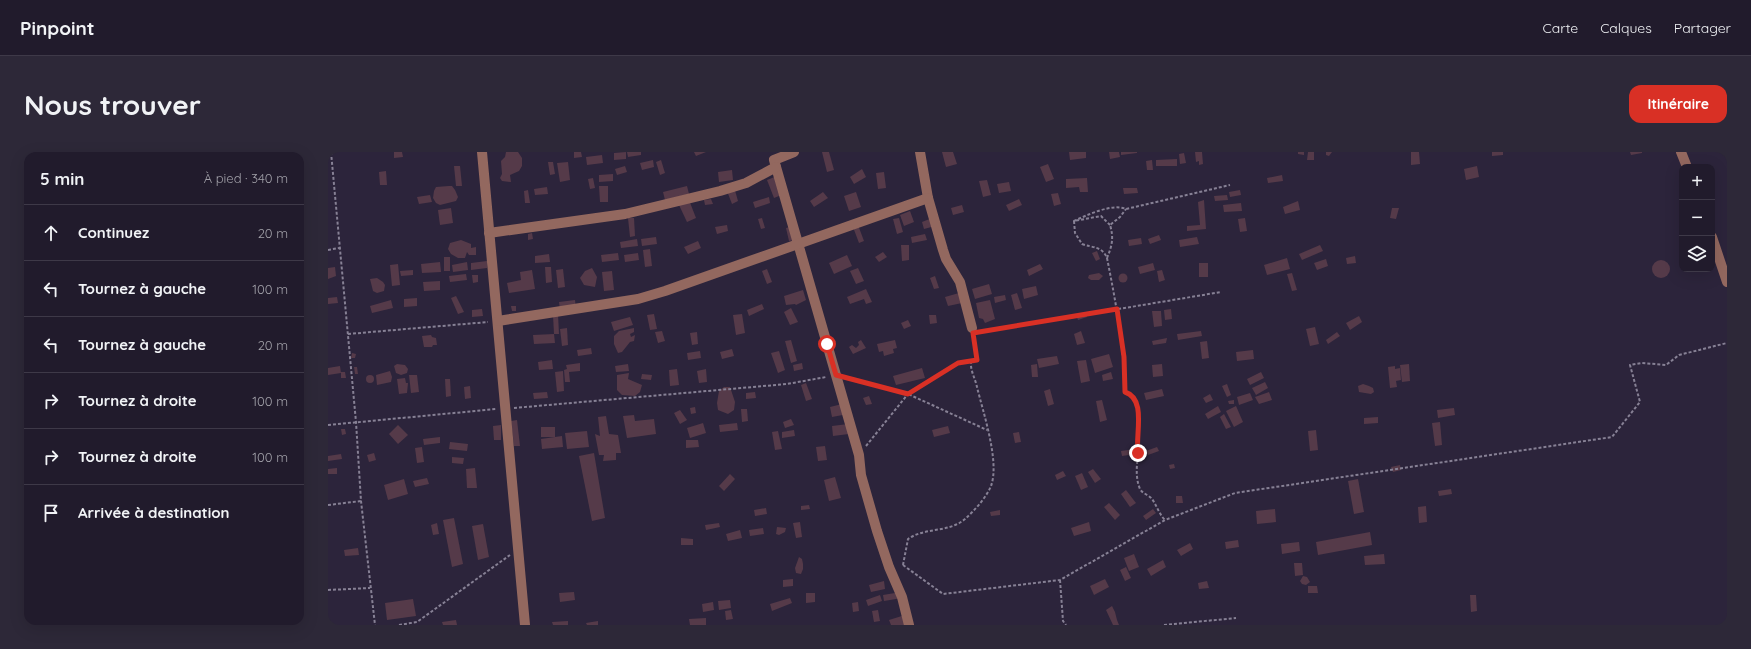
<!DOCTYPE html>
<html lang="fr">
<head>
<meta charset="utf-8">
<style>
  body { margin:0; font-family:Quicksand,sans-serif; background:#2d2838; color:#f1f3f6 }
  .controls { position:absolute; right:12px; top:12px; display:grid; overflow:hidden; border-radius:8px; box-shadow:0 4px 16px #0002 }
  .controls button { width:36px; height:36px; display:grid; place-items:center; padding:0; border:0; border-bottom:1px solid #3e3948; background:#211b2c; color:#f1f3f6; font:20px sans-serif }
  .stop { position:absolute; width:12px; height:12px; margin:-9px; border:3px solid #d93025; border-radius:50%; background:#fff }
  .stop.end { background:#d93025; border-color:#fff; box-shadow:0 1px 4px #0008 }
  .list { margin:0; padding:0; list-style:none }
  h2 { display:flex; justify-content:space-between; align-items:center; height:52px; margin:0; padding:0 16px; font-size:17px }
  h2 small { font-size:13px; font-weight:400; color:#a2a1a9 }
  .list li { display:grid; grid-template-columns:26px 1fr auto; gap:12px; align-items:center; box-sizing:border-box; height:56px; padding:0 16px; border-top:1px solid #3e3948 }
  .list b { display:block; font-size:15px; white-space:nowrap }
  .list em { font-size:13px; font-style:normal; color:#a2a1a9 }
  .icon { flex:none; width:22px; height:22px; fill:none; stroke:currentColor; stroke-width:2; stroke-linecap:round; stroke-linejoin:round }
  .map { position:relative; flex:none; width:1399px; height:473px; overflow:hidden; border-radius:12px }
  header { display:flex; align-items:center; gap:24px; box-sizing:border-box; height:56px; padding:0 20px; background:#211b2c; border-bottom:1px solid #3e3948 }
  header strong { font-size:19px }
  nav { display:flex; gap:22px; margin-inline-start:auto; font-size:14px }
  .intro { display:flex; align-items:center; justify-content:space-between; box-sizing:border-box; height:96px; padding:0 24px }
  h1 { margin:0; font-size:28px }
  .button { padding:10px 18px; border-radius:12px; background:#d93025; color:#fff; font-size:14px; font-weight:700 }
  main { display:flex; gap:24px; padding:0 24px }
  aside { flex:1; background:#211b2c; border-radius:12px; box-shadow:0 4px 16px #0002 }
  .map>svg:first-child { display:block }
</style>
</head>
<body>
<header>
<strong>Pinpoint</strong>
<nav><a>Carte</a><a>Calques</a><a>Partager</a></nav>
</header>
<div class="intro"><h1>Nous trouver</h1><a class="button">Itinéraire</a></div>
<main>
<aside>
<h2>5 min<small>À pied · 340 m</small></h2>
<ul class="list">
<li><svg class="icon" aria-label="ahead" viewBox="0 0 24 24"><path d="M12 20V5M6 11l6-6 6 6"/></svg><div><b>Continuez</b></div><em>20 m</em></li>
<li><svg class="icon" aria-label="left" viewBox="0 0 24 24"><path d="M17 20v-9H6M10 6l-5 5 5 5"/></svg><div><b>Tournez à gauche</b></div><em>100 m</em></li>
<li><svg class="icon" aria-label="left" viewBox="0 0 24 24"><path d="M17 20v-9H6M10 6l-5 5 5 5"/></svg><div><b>Tournez à gauche</b></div><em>20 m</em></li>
<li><svg class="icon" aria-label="right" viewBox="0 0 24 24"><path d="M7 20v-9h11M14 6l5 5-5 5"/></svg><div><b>Tournez à droite</b></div><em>100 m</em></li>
<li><svg class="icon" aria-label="right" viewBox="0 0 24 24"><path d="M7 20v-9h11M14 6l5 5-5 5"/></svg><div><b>Tournez à droite</b></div><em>100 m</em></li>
<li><svg class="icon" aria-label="arrive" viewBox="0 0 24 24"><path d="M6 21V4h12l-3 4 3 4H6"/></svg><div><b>Arrivée à destination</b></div></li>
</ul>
</aside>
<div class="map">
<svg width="1399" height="473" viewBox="0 0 1399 473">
  <rect width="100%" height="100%" fill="#2c243b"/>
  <!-- building -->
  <g fill="#553a49">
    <path d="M66 0H74L75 5 66 6Z"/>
    <path d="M178 0H190L194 6V14L191 19 182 23 183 30 174 29 172 26 174 22 173 9 177 5Z"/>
    <path d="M246 0H253L254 5 246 6Z"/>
    <path d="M298 0V7L286 8V1Z"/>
    <path d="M299 0H313V3L300 5Z"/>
    <path d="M366 0H378L368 4Z"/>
    <path d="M494 0H501L506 18 499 20Z"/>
    <path d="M614 0H625L629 12 618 15Z"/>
    <path d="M741 0H758V6L742 8Z"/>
    <path d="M781 0H791L792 5 782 7Z"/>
    <path d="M793 0H809V1L793 3Z"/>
    <path d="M867 0H874L875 12 871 13V9L868 10Z"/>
    <path d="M970 0H976V3L970 2Z"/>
    <path d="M980 0H986V8H979Z"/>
    <path d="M998 0H1004L1001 4 998 3Z"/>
    <path d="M1083 0H1091L1092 12 1083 13Z"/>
    <path d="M1164 0H1175V3L1164 4Z"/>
    <path d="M1302 0H1314V1L1303 3Z"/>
    <path d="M856 1 858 11 852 12 851 2Z"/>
    <path d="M274 3 275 11 259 13 258 5Z"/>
    <path d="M849 7V14H828V8Z"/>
    <path d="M325 8 326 15 314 18 312 11Z"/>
    <path d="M333 8 337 21 332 23 328 10Z"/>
    <path d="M824 8 825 18H819L818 9Z"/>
    <path d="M220 10H225L227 22 222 23Z"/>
    <path d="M240 10 242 28 232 30 229 11Z"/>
    <path d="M720 12 726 27 718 30 712 15Z"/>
    <path d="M126 14H132L134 34H128Z"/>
    <path d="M297 14 299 20 289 23 287 17Z"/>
    <path d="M1149 14 1151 25 1138 28 1136 17Z"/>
    <path d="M534 17 538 25 526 32 522 25Z"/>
    <path d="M404 18 405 28 391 30 390 20Z"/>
    <path d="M58 19 59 33H52L51 20Z"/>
    <path d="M556 20 558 36 550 37 548 21Z"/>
    <path d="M285 22V29L271 30V23Z"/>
    <path d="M954 23 955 29 940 31 939 26Z"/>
    <path d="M449 24 456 42 446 46 439 28Z"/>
    <path d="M265 26 267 36 262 37 260 27Z"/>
    <path d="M759 26 760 40H752L751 35 738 36V27Z"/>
    <path d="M659 28 663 43 655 45 651 29Z"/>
    <path d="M681 30 683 39 671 41 669 32Z"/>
    <path d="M121 34H124L127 38 130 45 128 49 112 53 108 51 105 46 106 39 108 35Z"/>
    <path d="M271 34H280V50H272Z"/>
    <path d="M359 34 361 42 337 48 335 40Z"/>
    <path d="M219 35 220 42 207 43 206 37Z"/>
    <path d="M406 35 410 49 404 52 399 39Z"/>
    <path d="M795 36H809L810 41 796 42Z"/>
    <path d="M200 38 202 51H197L196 39Z"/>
    <path d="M912 38 913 43 902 45 901 40Z"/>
    <path d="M495 40 500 46 486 55 482 49Z"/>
    <path d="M528 40 533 55 521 59 516 44Z"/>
    <path d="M730 41 733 52 726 54 723 42Z"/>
    <path d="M102 43 104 50 91 52 89 45Z"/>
    <path d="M899 43 900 48 887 49 886 44Z"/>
    <path d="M441 45 442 51 427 56 425 50Z"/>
    <path d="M383 47 385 52 377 53 376 48Z"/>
    <path d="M691 47 694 53 681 59 678 53Z"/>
    <path d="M361 48 368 66 359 70 351 53Z"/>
    <path d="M876 48 878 77 859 79V74L872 73 870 50Z"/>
    <path d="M970 49 972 58 957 62 955 55Z"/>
    <path d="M913 51 914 59 896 60 895 53Z"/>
    <path d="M634 53 636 60 625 63 623 56Z"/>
    <path d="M123 56 125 71 112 73 110 58Z"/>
    <path d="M1064 56H1071L1068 67 1062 66Z"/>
    <path d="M582 59 586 70 576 74 572 63Z"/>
    <path d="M300 66H306L307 84 302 85Z"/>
    <path d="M434 66 437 76 433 77 430 67Z"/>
    <path d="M571 66 575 80 569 82 565 67Z"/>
    <path d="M604 66 607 74 596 77 594 70Z"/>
    <path d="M917 66 919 79 912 80 910 67Z"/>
    <path d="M399 73 400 79 389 82 387 75Z"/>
    <path d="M530 73 536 89 531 91 525 75Z"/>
    <path d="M465 74 468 88 461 89 458 76Z"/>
    <path d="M204 81 205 87 200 88V82Z"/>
    <path d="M597 82 599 88 584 91 583 85Z"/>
    <path d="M831 83 833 88 822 92 820 87Z"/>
    <path d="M328 85 329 92 314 94 313 87Z"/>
    <path d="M869 85 871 92 852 95 851 88Z"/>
    <path d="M813 86 814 92 801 94 800 88Z"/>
    <path d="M309 87 310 94 293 96 292 90Z"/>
    <path d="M133 88 143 92V96L148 95V103H141L139 100 137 106H130L123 102 120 97 122 91Z"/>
    <path d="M370 89 373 96 360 102 356 95Z"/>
    <path d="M573 93H581V108L574 109Z"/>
    <path d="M992 93 995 99 974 108 971 102Z"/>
    <path d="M322 97 324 114 317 115 315 98Z"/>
    <path d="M769 99 772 107 768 109 764 101Z"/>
    <path d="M555 100 559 105 551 110 547 105Z"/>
    <path d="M290 101 291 108 274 110 273 103Z"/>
    <path d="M310 101 311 108 297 110 296 103Z"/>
    <path d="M221 102 222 110 207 111V104Z"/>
    <path d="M519 103 524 114 506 122 501 111Z"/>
    <path d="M1027 104 1028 111 1019 112 1018 106Z"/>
    <rect x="116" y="105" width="6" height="14"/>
    <path d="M959 106 962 117 939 123 936 113Z"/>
    <path d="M998 107 1000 114 989 118 986 111Z"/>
    <circle cx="1333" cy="117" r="9"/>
    <path d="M159 109V116L143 118V111Z"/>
    <path d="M112 110 113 120 94 121 93 112Z"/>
    <path d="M139 110 140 118 125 120 124 113Z"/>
    <path d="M825 111 827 118 812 122 810 115Z"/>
    <rect x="871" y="111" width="9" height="14"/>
    <path d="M70 112 72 133 64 134 62 113Z"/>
    <path d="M712 112 715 117 701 124 699 118Z"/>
    <path d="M7 115 8 124 0 127V116Z"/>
    <path d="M217 115H223L224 130 218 131Z"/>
    <path d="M264 116 269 125 267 135 256 133 252 126 257 119Z"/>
    <path d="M530 116 536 129 528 132 522 119Z"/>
    <path d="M235 117 237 135 230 136 228 118Z"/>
    <path d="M439 117 444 130 439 132 434 119Z"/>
    <path d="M85 118V123L73 124 72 119Z"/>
    <path d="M204 118 207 137 181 141 179 131 193 128 192 120Z"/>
    <path d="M834 118 837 128 831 130 829 119Z"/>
    <path d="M284 119 286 138 276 139 274 120Z"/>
    <path d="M771 121 775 124 771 128H763L760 126 761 123Z"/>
    <path d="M964 121 969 138 964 139 959 122Z"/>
    <circle cx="795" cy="126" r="4.5"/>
    <path d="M138 122 139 128 122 130 121 124Z"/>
    <path d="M144 123H150V130L145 131Z"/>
    <path d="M607 124 611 136 606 137 602 126Z"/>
    <path d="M49 126 55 130 57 133 56 139 49 141 45 139 42 127Z"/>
    <path d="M112 129V138L96 139 95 130Z"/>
    <path d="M661 132 664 142 647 147 644 137Z"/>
    <path d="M708 134 710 143 696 147 694 137Z"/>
    <path d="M538 137 544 150 538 152 536 147 522 152 519 145Z"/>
    <path d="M475 138 478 148 468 153 467 152 458 153 456 144Z"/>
    <path d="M631 141 634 151 620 154 617 145Z"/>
    <path d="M689 141 694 156 687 158 683 143Z"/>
    <path d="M677 143 678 148 667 151 666 145Z"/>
    <path d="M128 144 136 160 130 162 123 146Z"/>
    <path d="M9 145 10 151 0 152V146Z"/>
    <path d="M89 146V154L76 155V147Z"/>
    <path d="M63 148 65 156 44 161 42 154Z"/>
    <path d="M247 148 248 157 232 158 231 150Z"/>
    <path d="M662 148 667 167 657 171 655 167 651 166 648 151Z"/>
    <path d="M434 152 436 157 421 164 419 158Z"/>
    <path d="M183 154H188V159H184Z"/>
    <path d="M463 156 470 170 462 173 456 160Z"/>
    <path d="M154 157 155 164 144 165V158Z"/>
    <path d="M843 157 844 167 837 168 836 158Z"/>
    <path d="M824 159H833L834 174 826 175Z"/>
    <path d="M757 160 759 165 750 168 748 163Z"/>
    <path d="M230 162 231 182H226L225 163Z"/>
    <path d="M326 162 329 177 322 178 319 163Z"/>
    <path d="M414 162 417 181 408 183 405 163Z"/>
    <path d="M601 163H608L609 171 602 172Z"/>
    <path d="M1031 164 1034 170 1022 178 1018 171Z"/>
    <path d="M302 165 305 173 286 179 283 170Z"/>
    <path d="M580 168 583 174 576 177 573 171Z"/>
    <path d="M987 175 991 192 982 194 978 177Z"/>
    <path d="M239 176 240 193 234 194 232 177Z"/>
    <path d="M306 176V180L302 182 303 185 307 183 306 189 302 190 294 200 290 201 286 192V184L291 179Z"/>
    <path d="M334 179 337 189 330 191 327 180Z"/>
    <path d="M753 179 757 191 749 193 746 182Z"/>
    <path d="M873 179 874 184 850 188 849 182Z"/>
    <path d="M369 180 370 192 364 193 362 181Z"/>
    <path d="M1009 180 1012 184 1000 192 998 188Z"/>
    <path d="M226 182 227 191 206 192 205 183Z"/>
    <path d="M103 183 104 185 108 186 109 193H105L104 195H96L94 184Z"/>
    <path d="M839 186 838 191 825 193 824 189Z"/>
    <path d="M463 188 469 209 463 211 457 189Z"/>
    <path d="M533 188 538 196 525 202 521 195 524 193 528 196 531 193 530 190Z"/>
    <path d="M567 188 569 196 565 197 566 201 556 204 555 199 551 200 549 192Z"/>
    <path d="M879 189 881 206 874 207 872 190Z"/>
    <path d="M263 196 264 202 250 204 249 198Z"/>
    <path d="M404 197 406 204 394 207 392 200Z"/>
    <path d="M925 198 926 207 909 209 908 200Z"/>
    <path d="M372 199 373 206 360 208 359 201Z"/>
    <path d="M451 199 457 218 450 221 443 201Z"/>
    <path d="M24 201 28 202 27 206H23Z"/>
    <path d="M781 202 785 215 767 221 763 207Z"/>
    <path d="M729 204 731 212 711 216 709 207Z"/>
    <path d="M224 208 225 217 211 218 210 210Z"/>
    <path d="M758 208 762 229 753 231 749 209Z"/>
    <path d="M252 211V219L241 220 242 230H237L236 218 239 217 238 213Z"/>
    <path d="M474 211 475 217 466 219 465 213Z"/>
    <path d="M69 212 77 213 80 217 79 221 73 223 68 221 66 214Z"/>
    <path d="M300 212 301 219 288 220 287 214Z"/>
    <path d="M709 212 710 225H704L703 213Z"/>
    <path d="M834 212 835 224 825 225 824 213Z"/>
    <path d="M1081 212 1082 229 1074 230 1072 213Z"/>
    <path d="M12 214 13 221 0 223V216Z"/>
    <path d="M1067 214V217L1072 216 1073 228 1068 229 1069 235 1062 236 1060 215Z"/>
    <path d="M26 215H29L30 222H27Z"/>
    <path d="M594 216 597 226 568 233 565 224Z"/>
    <path d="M349 217 351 233 342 234 341 218Z"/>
    <path d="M378 217 379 230 371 231 369 219Z"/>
    <path d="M62 219 64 225 63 230 49 233 48 223Z"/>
    <path d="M235 219 236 239 229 240 227 220Z"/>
    <path d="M13 220H17L18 226H13Z"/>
    <path d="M783 220 785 227 775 229 774 223Z"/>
    <path d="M933 220 936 226 922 233 919 227Z"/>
    <path d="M301 221 300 227 314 233 312 240 307 244 294 243 289 238V223Z"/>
    <path d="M314 222 324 223 323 228 313 227Z"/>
    <circle cx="42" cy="227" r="4"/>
    <path d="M81 223H89L91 240 83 241Z"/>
    <path d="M77 226 78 231H80L79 241 71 242 69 227Z"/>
    <path d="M117 227H122L123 244 118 245Z"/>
    <path d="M937 230 940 236 928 243 924 236Z"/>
    <path d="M478 231 484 247 478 249 473 233Z"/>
    <path d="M899 232 903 243 899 245 894 234Z"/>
    <path d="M1035 232 1041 234 1045 236 1046 240 1043 242 1031 240 1030 234Z"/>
    <path d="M142 234 143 246 137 247 136 235Z"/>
    <path d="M396 235H402L407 250 406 258 400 262 390 258 389 251 391 239Z"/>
    <path d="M722 237 726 252 720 254 716 239Z"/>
    <path d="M834 237 836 244 818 248 816 241Z"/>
    <path d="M219 240 220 246 206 247 205 241Z"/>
    <path d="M427 240 428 246 418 247V241Z"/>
    <path d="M941 240 944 248 931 252 927 245Z"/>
    <path d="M922 241 925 248 911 253 909 245Z"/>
    <path d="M882 242 885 248 878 251 875 246Z"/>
    <path d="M541 244 544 252 538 253 535 246Z"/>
    <path d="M774 248 779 268 772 270 768 249Z"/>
    <path d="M906 248V252H901L900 249Z"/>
    <path d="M518 251 520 262 504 265 502 255Z"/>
    <path d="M890 254 893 260 880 267 877 262Z"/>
    <path d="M908 254 915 270 906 275 898 259Z"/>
    <path d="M367 255 368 261 363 262 362 256Z"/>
    <path d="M1126 256 1127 263 1110 266 1109 258Z"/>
    <path d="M413 257H419L420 269 414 270Z"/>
    <path d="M352 258 359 268 352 272 346 261Z"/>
    <path d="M896 262 903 275 898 277 892 265Z"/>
    <path d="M306 263 307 269 326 267 328 282 299 286 295 264Z"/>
    <path d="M278 264 281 282 290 283 293 301H288V308L275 309 276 303H271L267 282 272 284 270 265Z"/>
    <path d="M1050 265V271L1036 272V266Z"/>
    <path d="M463 267 466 273 457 276 455 270Z"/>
    <path d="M189 268 192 294H186L183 269Z"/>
    <path d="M1112 270 1114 293 1107 294 1104 271Z"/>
    <path d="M375 271 378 281 362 286 359 276Z"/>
    <path d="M409 271 410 278 392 280 391 273Z"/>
    <path d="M520 272 521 282 505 284 504 274Z"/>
    <path d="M70 273 80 283 70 292 61 282Z"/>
    <path d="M173 273V288H166L165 274Z"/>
    <path d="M620 274 622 281 606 285 604 278Z"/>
    <rect x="213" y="275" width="14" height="10"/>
    <path d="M13 277H17L18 282 14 283Z"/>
    <path d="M466 278 467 284 454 286V280Z"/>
    <path d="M988 278 990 298 982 299 980 279Z"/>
    <path d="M259 279 261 295 239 297 237 281Z"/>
    <path d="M450 279 454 297 447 298 444 280Z"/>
    <path d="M691 280 693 290 687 291 685 281Z"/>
    <path d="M234 284 235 295 214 297 213 287Z"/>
    <path d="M112 285V291L96 293 95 287Z"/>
    <path d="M358 288H370L371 295 358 296Z"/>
    <path d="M122 290 140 292 139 299 121 297Z"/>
    <path d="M497 294 499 308 490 309 488 295Z"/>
    <path d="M94 295 96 310 89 311 87 296Z"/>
    <path d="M829 295 831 299 820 303 818 299Z"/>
    <path d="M807 297 808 302 794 304 793 299Z"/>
    <path d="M46 301 48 308 41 310 39 303Z"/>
    <path d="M266 301 277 366 264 369 251 304Z"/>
    <path d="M13 302 14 307 0 309V304Z"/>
    <path d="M124 305 136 306 135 312 124 311Z"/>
    <path d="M846 312 847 316 842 317 841 313Z"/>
    <path d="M1072 313 1073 318 1065 320 1063 315Z"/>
    <path d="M9 316V322H0V317Z"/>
    <path d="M147 316 149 336H139L138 317Z"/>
    <path d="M765 317 773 327 767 331 760 320Z"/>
    <path d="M735 319 738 324 729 328 727 323Z"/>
    <path d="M754 321 760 335 753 338 747 324Z"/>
    <path d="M402 322 407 327 396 339 391 334Z"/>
    <path d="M507 325 513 346 501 349 496 328Z"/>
    <path d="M99 326 101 332 87 335 85 329Z"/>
    <path d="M76 327 80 342 60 348 56 333Z"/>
    <path d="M1030 327 1036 360 1026 362 1020 329Z"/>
    <path d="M1123 337 1124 342 1111 344 1110 339Z"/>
    <path d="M798 338 808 351 802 355 793 342Z"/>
    <path d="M848 344H854L855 351H848Z"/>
    <path d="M781 351 792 363 787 368 776 355Z"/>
    <path d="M481 353 482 357 473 358V354Z"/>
    <path d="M1098 354 1099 370 1091 371 1090 355Z"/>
    <path d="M438 356 439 362 427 364 426 358Z"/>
    <path d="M825 357 828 361 818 368 815 364Z"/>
    <path d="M947 357 948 370 929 372 928 359Z"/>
    <path d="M672 358V363L663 364 662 360Z"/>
    <path d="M126 366 135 412 124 415 115 368Z"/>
    <path d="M472 370 474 385 468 386 465 371Z"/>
    <path d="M761 370 763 379 746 384 743 376Z"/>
    <path d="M109 371 111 382 105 383 103 373Z"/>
    <path d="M391 371 392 375 378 378 377 373Z"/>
    <path d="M155 372 161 405 150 408 144 374Z"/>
    <path d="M449 375 458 376 457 380 451 383 448 382Z"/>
    <path d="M435 376 436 382 422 384 421 378Z"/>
    <path d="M412 378 414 386 400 389 398 382Z"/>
    <path d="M1042 380 1044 393 990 403 988 390Z"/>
    <path d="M353 386 365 387V393H353Z"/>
    <path d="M910 388 911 395 898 397 897 390Z"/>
    <path d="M971 390 972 399 954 402 953 392Z"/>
    <path d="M862 391 865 397 853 404 849 398Z"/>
    <path d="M30 396 31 403 17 404 16 398Z"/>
    <path d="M806 402 811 415 801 419 796 406Z"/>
    <path d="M1056 402 1057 412 1037 413 1036 404Z"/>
    <path d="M471 405 474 407 475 412V417L473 422 468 421 467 416Z"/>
    <path d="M835 408 838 415 823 424 819 417Z"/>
    <path d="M966 411H974L975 423 967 424Z"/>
    <path d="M798 415 803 426 797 429 792 418Z"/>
    <path d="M975 424 979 425 982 430 978 433 974 432 972 429Z"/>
    <path d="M465 427V434L455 435V428Z"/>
    <path d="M777 427 781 435 766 443 762 434Z"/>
    <path d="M556 429 557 437 543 440 541 433Z"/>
    <path d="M879 429 881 436 871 437 870 431Z"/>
    <path d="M980 434H989L990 441H980Z"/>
    <path d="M246 440 247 448 232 450 231 441Z"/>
    <path d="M573 440 574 446 556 449 555 443Z"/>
    <path d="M478 441H487V450L478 451Z"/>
    <path d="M552 443 554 449 540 454 538 448Z"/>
    <path d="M1142 443H1148L1149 459 1143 460Z"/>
    <path d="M462 446 464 451 444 459 442 452Z"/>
    <path d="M85 447 88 464 59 468 57 451Z"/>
    <path d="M402 448 403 456 391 458 390 449Z"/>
    <path d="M385 450 386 458 375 460 374 452Z"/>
    <path d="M530 450 531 459 525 460 524 451Z"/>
    <path d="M784 454 787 460 789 468 791 473H785L778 458Z"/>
    <path d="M403 458 405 467 398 468 397 459Z"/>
    <path d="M550 458 552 469 546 470 544 459Z"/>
    <path d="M577 463 576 473H563L561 468Z"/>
    <path d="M378 466V473H362L361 467Z"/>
    <path d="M128 468 129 473H115L114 470Z"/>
    <path d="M240 469V473H225L224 470Z"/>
    <path d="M270 469V473H259L258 471Z"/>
  </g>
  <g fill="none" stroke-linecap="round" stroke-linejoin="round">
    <!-- path -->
    <g stroke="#878195" stroke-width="2" stroke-dasharray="3 2" stroke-linecap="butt">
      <path d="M3 0 28 270 33 349 47 473"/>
      <path d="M746 69 747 81 754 92C765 96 774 94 779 106 784 94 786 86 782 73L792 65 798 57"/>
      <path d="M782 73 773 64 746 69C759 63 784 51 798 57L902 33"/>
      <path d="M0 98 11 96"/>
      <path d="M779 106C788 151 796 195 797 240 815 246 809 266 809 280 809 287 811 294 810 301 809 313 807 325 812 337 815 342 821 343 824 347 829 354 831 362 837 368"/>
      <path d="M652 180 893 140"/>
      <path d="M20 182 160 170"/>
      <path d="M518 226 580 242 659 278"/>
      <path d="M186 256 459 232 498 225"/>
      <path d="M0 273 168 257"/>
      <path d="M538 294 580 242 630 211 643 209"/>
      <path d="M0 353 33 349"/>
      <path d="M575 413 615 442 732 428 837 368 907 341 1284 285 1312 250 1302 213 1314 211 1338 213 1351 203 1399 191"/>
      <path d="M575 413 580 387C597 375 621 381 637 367 646 359 658 346 663 334 672 310 655 260 649 235 647 226 642 218 643 209L649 208 645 185"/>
      <path d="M732 428 735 469 738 473"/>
      <path d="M0 438 42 436"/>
      <path d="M71 473 89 470 182 403"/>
      <path d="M836 473 908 466"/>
    </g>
    <!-- minor -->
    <g stroke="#93685f" stroke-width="10">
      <path d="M154 0 197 473"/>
      <path d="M466 0 446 8 531 303 533 323 549 379 561 415 574 445 581 473"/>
      <path d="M592 0 600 46 615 98 618 107 632 130 644 176"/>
      <path d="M1353 0 1359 15"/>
      <path d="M161 81 297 62 392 39 418 31 448 15"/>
      <path d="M1384 85 1399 130"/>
      <path d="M170 169 310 147 337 139 600 46"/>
    </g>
  </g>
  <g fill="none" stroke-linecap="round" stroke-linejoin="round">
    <!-- route -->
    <path stroke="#d93025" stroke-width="5" d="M499 192 508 223 580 242 630 211 649 208 645 181 789 157 796 205 797 240C819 247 807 283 810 301"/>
  </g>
</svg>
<div class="controls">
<button>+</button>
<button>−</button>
<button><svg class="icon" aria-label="layers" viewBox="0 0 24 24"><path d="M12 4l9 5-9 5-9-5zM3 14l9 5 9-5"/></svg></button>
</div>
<div class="stop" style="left:499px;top:192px"></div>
<div class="stop end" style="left:810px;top:301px"></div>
</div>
</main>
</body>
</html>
